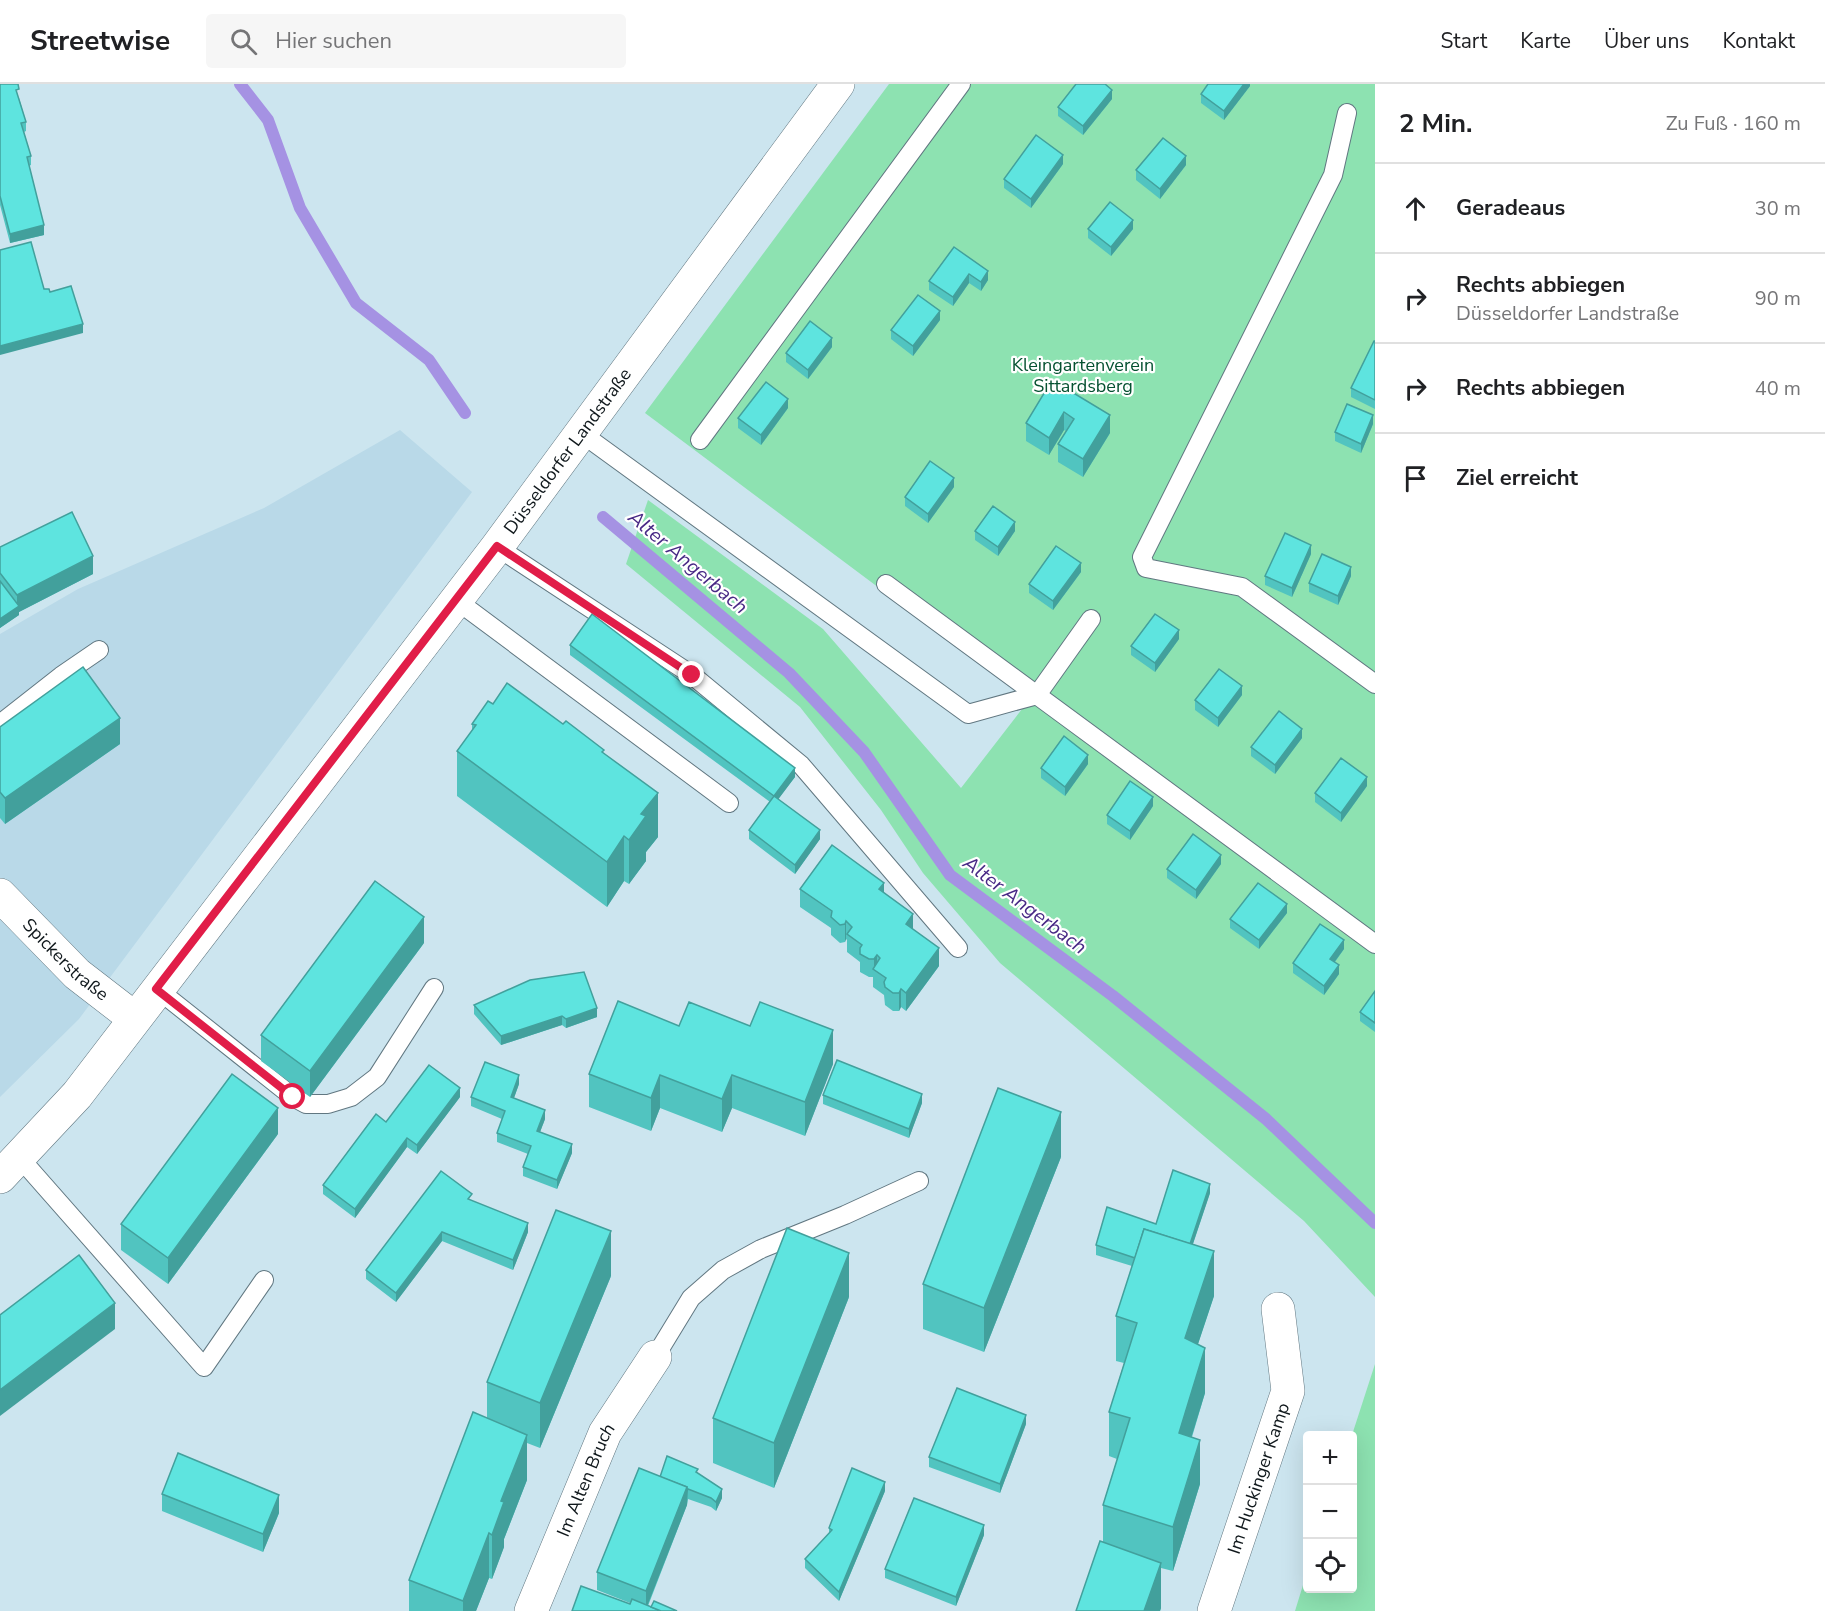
<!DOCTYPE html>
<html lang="de">
<head>
<meta charset="utf-8">
<style>
  body { margin:0; font-family:"Nunito Sans",sans-serif; background:#f6f6f6; color:#202124 }
  .controls { position:absolute; right:18px; bottom:18px; display:grid; overflow:hidden; border-radius:6px; box-shadow:0 6px 24px #0002 }
  .controls button { width:54px; height:54px; display:grid; place-items:center; padding:0; border:0; border-bottom:2px solid #e0e0e0; background:#fff; color:#202124; font:30px sans-serif }
  .stop { position:absolute; width:18px; height:18px; margin:-14px; border:4px solid #e11d48; border-radius:50%; background:#fff }
  .stop.end { background:#e11d48; border-color:#fff; box-shadow:0 2px 6px #0008 }
  .list { margin:0; padding:0; list-style:none }
  h2 { display:flex; justify-content:space-between; align-items:center; height:78px; margin:0; padding:0 24px; font-size:26px }
  h2 small { font-size:20px; font-weight:400; color:#757577 }
  .list li { display:grid; grid-template-columns:39px 1fr auto; gap:18px; align-items:center; box-sizing:border-box; height:90px; padding:0 24px; border-top:2px solid #e0e0e0 }
  .list b { display:block; font-size:22px; white-space:nowrap }
  .list p { margin:0; font-size:20px; white-space:nowrap; color:#757577 }
  .list em { font-size:20px; font-style:normal; color:#757577 }
  .icon { flex:none; width:33px; height:33px; fill:none; stroke:currentColor; stroke-width:2; stroke-linecap:round; stroke-linejoin:round }
  .map { position:relative; flex:none; width:1375px; height:1527px; overflow:hidden }
  header { display:flex; align-items:center; gap:36px; box-sizing:border-box; height:84px; padding:0 30px; background:#fff; border-bottom:2px solid #e0e0e0 }
  header strong { font-size:28px }
  nav { display:flex; gap:33px; margin-inline-start:auto; font-size:21px }
  .search { width:420px; height:54px; background:#f6f6f6; display:flex; align-items:center; gap:15px; box-sizing:border-box; padding:0 21px; border-radius:6px; color:#757577; font-size:22px }
  main { display:flex }
  aside { flex:1; background:#fff }
  .map>svg:first-child { display:block }
</style>
</head>
<body>
<header>
<strong>Streetwise</strong>
<div class="search"><svg class="icon" aria-label="search" viewBox="0 0 24 24"><circle cx="10" cy="10" r="6"/><path d="M15 15l6 6"/></svg>Hier suchen</div>
<nav><a>Start</a><a>Karte</a><a>Über uns</a><a>Kontakt</a></nav>
</header>
<main>
<div class="map">
<svg width="1375" height="1527" viewBox="0 0 1375 1527">
  <rect width="100%" height="100%" fill="#cce5ef"/>
  <!-- built -->
  <path fill="#b9d9e8" d="M400 346 472 408 79 935 0 1013V550L78 505 264 424Z"/>
  <!-- green -->
  <g fill="#8de2b1">
    <path d="M889 0H1375V1213L1304 1137 1000 879 923 789 881 726 800 623 626 480 648 416 823 545 961 704 1029 616 645 329Z"/>
    <path d="M1375 1280V1527H1295L1307 1488 1308 1504H1352V1351Z"/>
  </g>
  <g fill="none" stroke-linecap="round" stroke-linejoin="round">
    <!-- stream -->
    <g stroke="#a592e3" stroke-width="12">
      <path d="M240 0 268 36 300 124 356 219 429 276 465 329"/>
      <path d="M603 433 789 589 864 668 950 791 1113 912 1266 1035 1375 1139"/>
    </g>
    <!-- lane casing -->
    <g stroke="#617781" stroke-width="20">
      <g id="lane">
        <path d="M1347 29 1333 91 1142 473 1146 484 1242 503 1375 600"/>
        <path d="M581 349 968 630 1037 611 1091 535"/>
        <path d="M700 356 961 0"/>
        <path d="M497 463 692 591 801 681 958 864"/>
        <path d="M886 500 1375 860"/>
        <path d="M456 516 729 719"/>
        <path d="M0 640 61 592 99 566"/>
        <path d="M157 905 293 1013 306 1020H328L351 1013 377 993 434 904"/>
        <path d="M19 1073 204 1283 264 1196"/>
        <path d="M655 1273 691 1214 723 1186 761 1165 845 1131 919 1097"/>
      </g>
    </g>
    <!-- street casing -->
    <g stroke="#617781" stroke-width="34">
      <g id="street">
        <path id="s1" d="M0 811 77 890 134 934"/>
        <path id="s2" d="M531 1527 605 1349 655 1273"/>
        <path id="s3" d="M1214 1527 1288 1307 1278 1225"/>
      </g>
    </g>
    <!-- secondary casing -->
    <g stroke="#617781" stroke-width="34">
      <g id="secondary">
        <path id="s4" d="M0 1093 77 1011 497 463 838 0"/>
      </g>
    </g>
    <!-- lane -->
    <use href="#lane" stroke="#fff" stroke-width="18"/>
    <!-- street -->
    <use href="#street" stroke="#fff" stroke-width="33"/>
    <!-- secondary -->
    <use href="#secondary" stroke="#fff" stroke-width="33"/>
  </g>
  <!-- wall -->
  <g fill="#51c4c0">
    <path d="M0 0 19 14 26 38V47L24 48 31 72V81L29 82 44 151 10 159 0 121Z"/>
    <path d="M1250 0V2L1224 36 1201 19V10Z"/>
    <path d="M1112 15 1083 51 1058 32V23Z"/>
    <path d="M1063 80 1031 124 1004 104V95Z"/>
    <path d="M1186 81 1160 115 1136 96V86Z"/>
    <path d="M1088 145H1133L1111 172 1088 154Z"/>
    <path d="M954 163 988 196 981 207 969 199 953 222 929 206V197Z"/>
    <path d="M940 236 913 272 891 255V246Z"/>
    <path d="M1375 257V325L1351 313V304Z"/>
    <path d="M832 263 808 295 786 278V269Z"/>
    <path d="M1052 296 1110 349 1083 393 1058 378V360L1066 347 1064 346 1049 371 1026 357V339Z"/>
    <path d="M788 324 761 361 738 344V334Z"/>
    <path d="M1373 340 1361 369 1335 357V348Z"/>
    <path d="M954 403 928 439 905 422V413Z"/>
    <path d="M975 447H1015L998 472 975 456Z"/>
    <path d="M0 463 93 490 19 528V531L0 544Z"/>
    <path d="M1311 470 1292 513 1265 501V492Z"/>
    <path d="M1081 488 1053 526 1029 509V500Z"/>
    <path d="M1351 492 1338 521 1309 508V499Z"/>
    <path d="M1179 555 1155 588 1131 571V562Z"/>
    <path d="M570 561 795 693 778 715 820 755 795 790 749 755V746L770 718 570 571Z"/>
    <path d="M1242 611 1218 643 1195 626V616Z"/>
    <path d="M493 620 604 669 658 753 646 768V777L629 800 624 797 607 823 457 712V667L472 647V640Z"/>
    <path d="M0 643 120 660 5 740 0 734Z"/>
    <path d="M1302 654 1275 690 1251 672V663Z"/>
    <path d="M1088 680 1065 712 1041 694V684Z"/>
    <path d="M1367 702 1341 738 1315 718V709Z"/>
    <path d="M1153 722 1130 756 1107 740V731Z"/>
    <path d="M1221 780 1196 815 1167 794V785Z"/>
    <path d="M800 805 884 809 913 845 939 882 906 927 901 923 899 927H893L885 921 884 911 873 903V893H869L860 888V878L847 868V856L846 855 845 858 840 859 831 851V844L800 823Z"/>
    <path d="M1287 829 1259 865 1230 844V835Z"/>
    <path d="M424 859 310 1013 261 977V951Z"/>
    <path d="M1344 865 1335 878 1339 890 1324 911 1293 889V879Z"/>
    <path d="M1375 907V948L1360 937V928Z"/>
    <path d="M474 921 597 933 566 944 562 941 501 961 474 930Z"/>
    <path d="M679 942 833 980 805 1052 732 1024 722 1048 660 1024 651 1047 589 1023V990Z"/>
    <path d="M519 1000 514 1014 545 1035 540 1048 572 1069 557 1105 523 1092V1083L528 1070 497 1058V1049L502 1035 471 1022V1013Z"/>
    <path d="M823 1011 922 1019 909 1054 823 1020Z"/>
    <path d="M460 1013 417 1070 407 1063 355 1134 323 1110V1101L386 1038Z"/>
    <path d="M278 1050 168 1200 121 1166V1140Z"/>
    <path d="M1061 1073 984 1268 923 1245V1200Z"/>
    <path d="M1210 1109 1193 1160 1214 1212 1198 1260 1205 1309 1192 1353 1200 1400 1173 1487 1161 1484V1524L1160 1527H1076L1103 1459V1421L1117 1375 1109 1372V1328L1124 1279 1116 1277V1232L1132 1182 1096 1171V1161L1156 1140Z"/>
    <path d="M472 1117 528 1148 513 1186 442 1157 396 1218 366 1195V1186Z"/>
    <path d="M611 1192 540 1364 527 1359V1396L504 1455V1463L492 1495 489 1494 476 1527H409V1496L487 1334V1298Z"/>
    <path d="M849 1213 774 1404 713 1379V1334Z"/>
    <path d="M1026 1340 1000 1409 929 1383V1373Z"/>
    <path d="M698 1389 722 1414 716 1427 711 1423 688 1415 687 1421 648 1522 651 1523 630 1520V1519L597 1506V1488L660 1393Z"/>
    <path d="M885 1407 839 1517 805 1484V1475L829 1450V1444Z"/>
    <path d="M162 1410 279 1429 263 1468 162 1427Z"/>
    <path d="M984 1451 956 1522 885 1494V1485Z"/>
  </g>
  <!-- shaded-wall -->
  <g fill="#42a09c">
    <path d="M1244 0H1250V2L1224 36V27Z"/>
    <path d="M1112 6V15L1083 51V42Z"/>
    <path d="M1063 71V80L1031 124V115Z"/>
    <path d="M1186 72V81L1160 115V105Z"/>
    <path d="M1133 136V145L1111 172V163Z"/>
    <path d="M44 141V151L10 159V150Z"/>
    <path d="M988 187V196L981 207V198Z"/>
    <path d="M969 190V199L953 222V213Z"/>
    <path d="M940 227V236L913 272V262Z"/>
    <path d="M83 240V249L0 271V262Z"/>
    <path d="M832 254V263L808 295V286Z"/>
    <path d="M788 315V324L761 361V351Z"/>
    <path d="M1064 328V346L1049 371V354Z"/>
    <path d="M1110 331V349L1083 393V375Z"/>
    <path d="M1373 331V340L1361 369V360Z"/>
    <path d="M954 394V403L928 439V430Z"/>
    <path d="M1015 438V447L998 472V463Z"/>
    <path d="M1311 461V470L1292 513V504Z"/>
    <path d="M93 472V490L19 528V531L0 544V535L17 523V511Z"/>
    <path d="M1081 479V488L1053 526V517Z"/>
    <path d="M1351 483V492L1338 521V512Z"/>
    <path d="M1179 546V555L1155 588V579Z"/>
    <path d="M1242 602V611L1218 643V634Z"/>
    <path d="M120 634V660L5 740V714Z"/>
    <path d="M1302 645V654L1275 690V681Z"/>
    <path d="M1088 671V680L1065 712V703Z"/>
    <path d="M795 684V693L774 721V712Z"/>
    <path d="M1367 693V702L1341 738V729Z"/>
    <path d="M658 709V753L646 768V777L629 800V756L641 730Z"/>
    <path d="M1153 713V722L1130 756V747Z"/>
    <path d="M820 746V755L795 790V781Z"/>
    <path d="M624 752V797L607 823V778Z"/>
    <path d="M1221 771V780L1196 815V806Z"/>
    <path d="M884 799V817L879 805Z"/>
    <path d="M1287 820V829L1259 865V856Z"/>
    <path d="M913 830V848L906 840Z"/>
    <path d="M424 833V859L310 1013V987Z"/>
    <path d="M846 837V855L845 858V840Z"/>
    <path d="M1344 856V865L1330 884V875Z"/>
    <path d="M939 864V882L906 927V909Z"/>
    <path d="M877 871V888L874 886V875Z"/>
    <path d="M1339 881V890L1324 911V902Z"/>
    <path d="M901 905V923L899 927V909Z"/>
    <path d="M597 924V933L566 944V935Z"/>
    <path d="M562 932V941L501 961V952Z"/>
    <path d="M833 946V980L805 1052V1018Z"/>
    <path d="M519 991V1000L511 1022V1013Z"/>
    <path d="M660 991V1024L651 1047V1014Z"/>
    <path d="M732 991V1024L722 1048V1015Z"/>
    <path d="M460 1004V1013L417 1070V1061Z"/>
    <path d="M922 1010V1019L909 1054V1045Z"/>
    <path d="M278 1024V1050L168 1200V1174Z"/>
    <path d="M545 1026V1035L537 1056V1047Z"/>
    <path d="M1061 1028V1073L984 1268V1224Z"/>
    <path d="M407 1054V1063L355 1134V1125Z"/>
    <path d="M572 1060V1069L557 1105V1096Z"/>
    <path d="M1210 1100V1109L1180 1198V1189Z"/>
    <path d="M528 1139V1148L513 1186V1176Z"/>
    <path d="M611 1147V1192L540 1364V1319Z"/>
    <path d="M442 1148V1157L396 1218V1209Z"/>
    <path d="M1214 1167V1212L1185 1299V1254Z"/>
    <path d="M849 1169V1213L774 1404V1359Z"/>
    <path d="M115 1219V1245L0 1332V1306Z"/>
    <path d="M1205 1264V1309L1179 1393V1349Z"/>
    <path d="M1026 1331V1340L1000 1409V1400Z"/>
    <path d="M527 1351V1396L504 1455V1463L492 1495V1451L501 1417Z"/>
    <path d="M1200 1356V1400L1173 1487V1443Z"/>
    <path d="M885 1398V1407L839 1517V1508Z"/>
    <path d="M687 1403 688 1405 687 1421 646 1525V1507Z"/>
    <path d="M722 1405V1414L716 1427V1418Z"/>
    <path d="M279 1411V1429L263 1468V1450Z"/>
    <path d="M984 1441V1451L956 1522V1513Z"/>
    <path d="M489 1449V1494L476 1527H463V1517Z"/>
    <path d="M1161 1479V1524L1160 1527H1144Z"/>
  </g>
  <!-- building -->
  <g fill="#5ee4df" stroke="#42a09c" stroke-width="1.5">
    <path d="M0 0H18L19 5 16 6 26 38 21 39 31 72 27 73 44 141 10 150 0 112Z"/>
    <path d="M1076 0H1105L1112 6 1083 42 1058 23Z"/>
    <path d="M1208 0H1244L1224 27 1201 10Z"/>
    <path d="M1036 51 1063 71 1031 115 1004 95Z"/>
    <path d="M1163 54 1186 72 1160 105 1136 86Z"/>
    <path d="M1110 118 1133 136 1111 163 1088 145Z"/>
    <path d="M31 158 44 205H49L50 208 71 202 83 240 0 262V166Z"/>
    <path d="M954 163 988 187 981 198 969 190 953 213 929 197Z"/>
    <path d="M918 211 940 227 913 262 891 246Z"/>
    <path d="M810 237 832 254 808 286 786 269Z"/>
    <path d="M1374 257H1375V316L1351 304Z"/>
    <path d="M1052 296 1110 331 1083 375 1058 360 1074 335 1064 328 1049 354 1026 339Z"/>
    <path d="M766 298 788 315 761 351 738 334Z"/>
    <path d="M1347 320 1373 331 1361 360 1335 348Z"/>
    <path d="M930 377 954 394 928 430 905 413Z"/>
    <path d="M993 422 1015 438 998 463 975 447Z"/>
    <path d="M72 428 93 472 17 511 0 489V463Z"/>
    <path d="M1285 449 1311 461 1292 504 1265 492Z"/>
    <path d="M1056 462 1081 479 1053 517 1029 500Z"/>
    <path d="M1322 470 1351 483 1338 512 1309 499Z"/>
    <path d="M0 497 19 522 0 535Z"/>
    <path d="M592 530 795 684 774 712 570 561Z"/>
    <path d="M1155 530 1179 546 1155 579 1131 562Z"/>
    <path d="M83 583 120 634 5 714 0 708V643Z"/>
    <path d="M1219 585 1242 602 1218 634 1195 616Z"/>
    <path d="M507 599 563 640 566 637 604 666 602 668 658 709 641 730 646 732 629 756 624 752 607 778 457 667 476 641 472 640 488 617 493 620Z"/>
    <path d="M1279 627 1302 645 1275 681 1251 663Z"/>
    <path d="M1064 652 1088 671 1065 703 1041 684Z"/>
    <path d="M1341 674 1367 693 1341 729 1315 709Z"/>
    <path d="M1130 697 1153 713 1130 747 1107 731Z"/>
    <path d="M774 712 820 746 795 781 749 746Z"/>
    <path d="M1193 750 1221 771 1196 806 1167 785Z"/>
    <path d="M832 761 884 799 879 805 913 830 906 840 939 864 906 909 901 905 899 909H893L885 903 884 898 886 894 873 885 880 874 877 871 874 875H869L860 870V864L862 861 847 850 852 843 846 837 845 840 840 841 831 833 832 827 800 805Z"/>
    <path d="M375 797 424 833 310 987 261 951Z"/>
    <path d="M1258 799 1287 820 1259 856 1230 835Z"/>
    <path d="M1320 840 1344 856 1330 875 1339 881 1324 902 1293 879Z"/>
    <path d="M584 888 597 924 566 935 562 932 501 952 474 921 530 896Z"/>
    <path d="M1375 907V939L1360 928Z"/>
    <path d="M618 917 679 942 689 918 750 942 760 918 833 946 805 1018 732 991 722 1015 660 991 651 1014 589 990Z"/>
    <path d="M837 976 922 1010 909 1045 823 1011Z"/>
    <path d="M485 978 519 991 511 1013 545 1026 537 1047 572 1060 557 1096 523 1083 531 1062 497 1049 505 1027 471 1013Z"/>
    <path d="M429 981 460 1004 417 1061 407 1054 355 1125 323 1101 376 1030 386 1038Z"/>
    <path d="M232 990 278 1024 168 1174 121 1140Z"/>
    <path d="M998 1004 1061 1028 984 1224 923 1200Z"/>
    <path d="M1173 1086 1210 1100 1190 1160 1144 1145 1135 1174 1096 1161 1107 1123 1156 1140Z"/>
    <path d="M441 1087 472 1110 468 1115 528 1139 513 1176 442 1148 396 1209 366 1186Z"/>
    <path d="M556 1126 611 1147 540 1319 487 1298Z"/>
    <path d="M787 1144 849 1169 774 1359 713 1334Z"/>
    <path d="M1144 1145 1214 1167 1185 1254 1205 1264 1179 1349 1200 1356 1173 1443 1103 1421 1130 1334 1109 1328 1137 1239 1116 1232Z"/>
    <path d="M79 1171 115 1219 0 1306V1231Z"/>
    <path d="M957 1304 1026 1331 1000 1400 929 1373Z"/>
    <path d="M473 1328 527 1351 501 1417 504 1418 492 1451 489 1449 463 1517 409 1496Z"/>
    <path d="M178 1369 279 1411 263 1450 162 1410Z"/>
    <path d="M667 1372 698 1385 696 1388 722 1405 716 1418 711 1414 688 1405 687 1407V1403L660 1393Z"/>
    <path d="M639 1384 687 1403 646 1507 597 1488Z"/>
    <path d="M852 1384 885 1398 839 1508 805 1475 832 1446 829 1444Z"/>
    <path d="M914 1414 984 1441 956 1513 885 1485Z"/>
    <path d="M1100 1457 1161 1479 1144 1527H1076Z"/>
    <path d="M581 1502 630 1520 632 1515 661 1527H572Z"/>
    <path d="M654 1517 677 1527H661L651 1523Z"/>
  </g>
  <g fill="none" stroke-linecap="round" stroke-linejoin="round">
    <!-- route -->
    <path stroke="#e11d48" stroke-width="8" d="M293 1013 156 905 497 462 692 591"/>
  </g>
  <g text-anchor="middle" dominant-baseline="central" stroke-width="4.5" stroke-linejoin="round" paint-order="stroke">
    <!-- park labels -->
    <g font-size="18" fill="#055131" stroke="#fff">
      <text x="1083" y="281">Kleingartenverein<tspan x="1083" dy="21">Sittardsberg</tspan></text>
    </g>
    <!-- street labels -->
    <g font-size="18" fill="#0f171b" stroke="#fff">
      <text stroke="none"><textPath href="#s4" startOffset="922">Düsseldorfer Landstraße</textPath></text>
      <text stroke="none"><textPath href="#s1" startOffset="92">Spickerstraße</textPath></text>
      <text stroke="none"><textPath href="#s3" startOffset="140">Im Huckinger Kamp</textPath></text>
      <text stroke="none"><textPath href="#s2" startOffset="142">Im Alten Bruch</textPath></text>
    </g>
    <!-- water labels -->
    <g font-size="20" font-style="italic" fill="#482985" stroke="#fff">
      <text transform="translate(688 478) rotate(40)">Alter Angerbach</text>
      <text transform="translate(1025 821) rotate(37)">Alter Angerbach</text>
    </g>
  </g>
</svg>
<div class="controls">
<button>+</button>
<button>−</button>
<button><svg class="icon" aria-label="locate" viewBox="0 0 24 24"><circle cx="12" cy="12" r="6"/><path d="M12 2v4M12 18v4M2 12h4M18 12h4"/></svg></button>
</div>
<div class="stop" style="left:293px;top:1013px"></div>
<div class="stop end" style="left:692px;top:591px"></div>
</div>
<aside>
<h2>2 Min.<small>Zu Fuß · 160 m</small></h2>
<ul class="list">
<li><svg class="icon" aria-label="ahead" viewBox="0 0 24 24"><path d="M12 20V5M6 11l6-6 6 6"/></svg><div><b>Geradeaus</b></div><em>30 m</em></li>
<li><svg class="icon" aria-label="right" viewBox="0 0 24 24"><path d="M7 20v-9h11M14 6l5 5-5 5"/></svg><div><b>Rechts abbiegen</b><p>Düsseldorfer Landstraße</p></div><em>90 m</em></li>
<li><svg class="icon" aria-label="right" viewBox="0 0 24 24"><path d="M7 20v-9h11M14 6l5 5-5 5"/></svg><div><b>Rechts abbiegen</b></div><em>40 m</em></li>
<li><svg class="icon" aria-label="arrive" viewBox="0 0 24 24"><path d="M6 21V4h12l-3 4 3 4H6"/></svg><div><b>Ziel erreicht</b></div></li>
</ul>
</aside>
</main>
</body>
</html>
